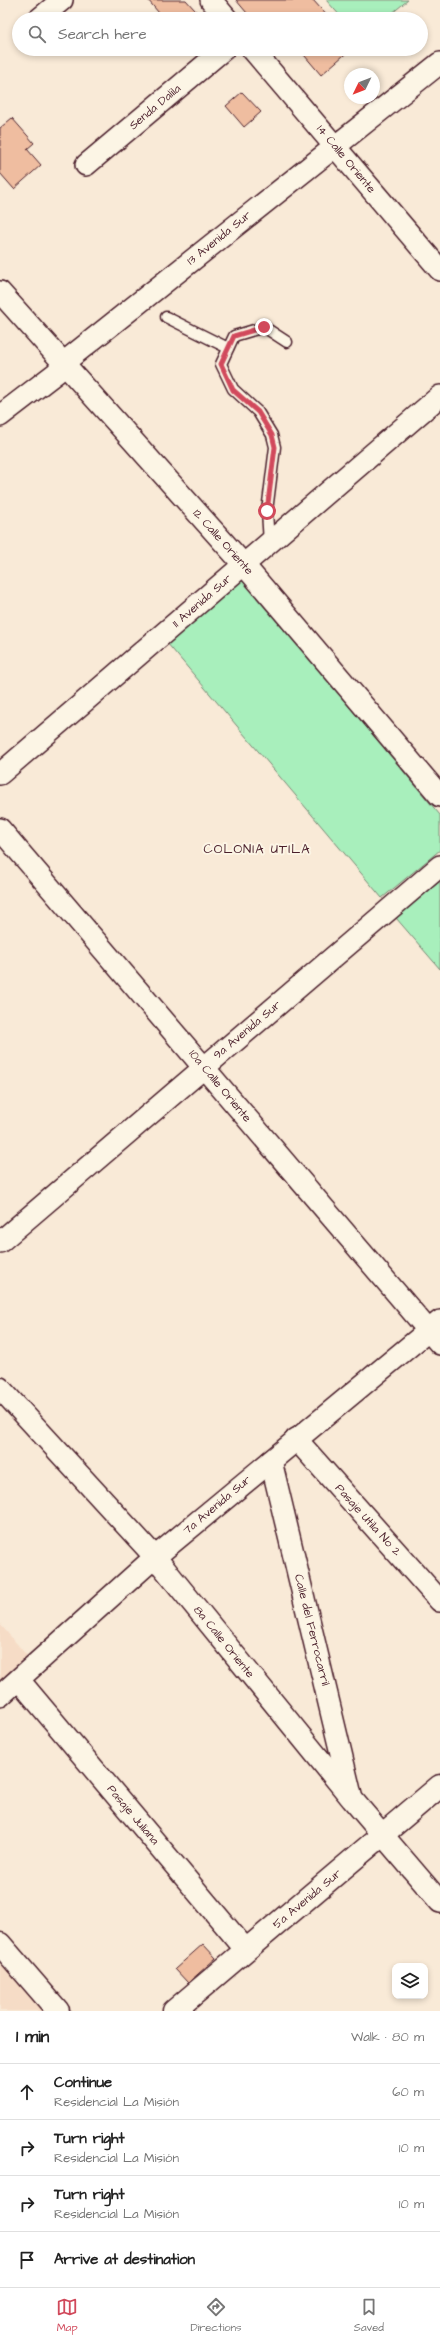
<!DOCTYPE html>
<html lang="en">
<head>
<meta charset="utf-8">
<style>
  body { margin:0; font-family:"Architects Daughter",sans-serif; background:#f6f6f6; color:#222 }
  .controls { position:absolute; right:12px; bottom:12px; display:grid; overflow:hidden; border-radius:8px; box-shadow:0 2px 6px #0003 }
  .controls button { width:36px; height:36px; display:grid; place-items:center; padding:0; border:0; border-bottom:1px solid #e0e0e0; background:#fff; color:#222; font:20px sans-serif }
  .compass { position:absolute; left:344px; top:68px; width:36px; height:36px; border-radius:50%; background:#fff; box-shadow:0 2px 6px #0003; rotate:227deg }
  .stop { position:absolute; width:12px; height:12px; margin:-9px; border:3px solid #d1495b; border-radius:50%; background:#fff }
  .stop.end { background:#d1495b; border-color:#fff; box-shadow:0 1px 4px #0008 }
  .list { margin:0; padding:0; list-style:none }
  h2 { display:flex; justify-content:space-between; align-items:center; height:52px; margin:0; padding:0 16px; font-size:17px }
  h2 small { font-size:13px; font-weight:400; color:#767676 }
  .list li { display:grid; grid-template-columns:26px 1fr auto; gap:12px; align-items:center; box-sizing:border-box; height:56px; padding:0 16px; border-top:1px solid #e0e0e0 }
  .list b { display:block; font-size:15px; white-space:nowrap }
  .list p { margin:0; font-size:13px; white-space:nowrap; color:#767676 }
  .list em { font-size:13px; font-style:normal; color:#767676 }
  .icon { flex:none; width:22px; height:22px; fill:none; stroke:currentColor; stroke-width:2; stroke-linecap:round; stroke-linejoin:round }
  .map { position:relative; flex:none; width:440px; height:2011px; overflow:hidden }
  .search { position:absolute; background:#fff; box-shadow:0 2px 6px #0003; left:12px; right:12px; top:12px; height:44px; display:flex; align-items:center; gap:10px; box-sizing:border-box; padding:0 14px; border-radius:22px; color:#767676; font-size:15px }
  .sheet { height:276px; background:#fff }
  nav { display:flex; justify-content:space-around; align-items:center; box-sizing:border-box; height:56px; border-top:1px solid #e0e0e0; background:#fff; font-size:11px; color:#767676 }
  nav a { display:grid; justify-items:center; gap:2px }
  nav .on { color:#d1495b }
  .map>svg:first-child { display:block }
</style>
</head>
<body>
<div class="map">
<svg width="440" height="2011" viewBox="0 0 440 2011">
  <rect width="100%" height="100%" fill="#f9ead7"/>
  <filter id="ink" filterUnits="userSpaceOnUse"><feTurbulence type="fractalNoise" baseFrequency=".025" numOctaves="2"/><feDisplacementMap in="SourceGraphic" scale="8" xChannelSelector="R" yChannelSelector="G"/><feConvolveMatrix kernelMatrix="1 2 1 2 8 2 1 2 1" color-interpolation-filters="sRGB"/></filter>
  <g filter="url(#ink)">
    <!-- built -->
    <g fill="#f6dcc6">
      <path d="M0 1624 29 1658 0 1683Z"/>
      <path d="M0 1954 50 2011H0Z"/>
    </g>
    <!-- green -->
    <g fill="#a8efbc" stroke="#798774">
      <path d="M326 0H408L385 19H343Z"/>
      <path d="M243 580 440 815V850L382 898 167 643Z"/>
      <path d="M440 881V969L396 918Z"/>
    </g>
    <!-- building -->
    <g fill="#efbda0" stroke="#4a1f2b">
      <path d="M148 0H186L203 19H164Z"/>
      <path d="M236 0H313L330 19H252Z"/>
      <path d="M299 49H351L321 75Z"/>
      <path d="M242 92 261 112 244 127 226 106Z"/>
      <path d="M12 118 34 143 27 149 41 165 14 189 0 173V128Z"/>
      <path d="M203 1944 216 1958 188 1983 175 1969Z"/>
    </g>
    <g fill="none" stroke-linecap="round" stroke-linejoin="round">
      <!-- service casing -->
      <g stroke="#4a1f2b" stroke-width="13">
        <g id="service">
          <path d="M166 317 228 348"/>
          <path d="M269 543 267 511 275 447 272 435 258 412 233 389 221 364 234 336 264 327 287 342"/>
        </g>
      </g>
      <!-- minor casing -->
      <g stroke="#4a1f2b" stroke-width="24">
        <g id="minor">
          <path d="M211 0 227 19"/>
          <path d="M39 19 62 0"/>
          <path d="M252 49 440 270"/>
          <path d="M86 165 224 49"/>
          <path d="M0 292 244 565 440 796"/>
          <path d="M0 416 56 373 72 356 440 63"/>
          <path d="M0 774 440 396"/>
          <path d="M0 829 440 1344"/>
          <path d="M0 1242 440 866"/>
          <path d="M0 1388 155 1557 352 1799 440 1902"/>
          <path d="M296 1439 440 1601"/>
          <path d="M271 1461 351 1795"/>
          <path d="M19 1680 246 1950"/>
          <path d="M0 1696 155 1557 440 1321"/>
        </g>
      </g>
      <!-- tertiary casing -->
      <g stroke="#4a1f2b" stroke-width="25">
        <g id="tertiary">
          <path d="M0 1944 58 2011"/>
          <path d="M174 2011 440 1786"/>
        </g>
      </g>
      <!-- service -->
      <use href="#service" stroke="#fcf5e5" stroke-width="10"/>
      <!-- minor -->
      <use href="#minor" stroke="#fcf5e5" stroke-width="21"/>
      <!-- tertiary -->
      <use href="#tertiary" stroke="#fcf5e5" stroke-width="22"/>
    </g>
  </g>
  <g fill="none" stroke-linecap="round" stroke-linejoin="round" filter="url(#ink)">
    <!-- route -->
    <path stroke="#d1495b" stroke-width="5" d="M264 327 234 336 221 364 233 390 258 412 272 435 275 447 267 511"/>
  </g>
  <g text-anchor="middle" dominant-baseline="central" stroke-width="4" stroke-linejoin="round" paint-order="stroke">
    <!-- street labels -->
    <g font-size="12" fill="#4a1f2b" stroke="#fcf5e5">
      <text transform="translate(155 107) rotate(-40)">Senda Dalila</text>
      <text transform="translate(346 159) rotate(50)">14 Calle Oriente</text>
      <text transform="translate(219 238) rotate(-39)">13 Avenida Sur</text>
      <text transform="translate(223 542) rotate(48)">12 Calle Oriente</text>
      <text transform="translate(202 601) rotate(-41)">11 Avenida Sur</text>
      <text transform="translate(247 1030) rotate(-40)">9a Avenida Sur</text>
      <text transform="translate(220 1086) rotate(50)">10a Calle Oriente</text>
      <text transform="translate(217 1505) rotate(-40)">7a Avenida Sur</text>
      <text transform="translate(368 1520) rotate(48)">Pasaje Utila No 2</text>
      <text transform="translate(312 1630) rotate(76)">Calle del Ferrocarril</text>
      <text transform="translate(224 1642) rotate(51)">8a Calle Oriente</text>
      <text transform="translate(133 1815) rotate(50)">Pasaje Juliana</text>
      <text transform="translate(307 1899) rotate(-40)">5a Avenida Sur</text>
    </g>
    <!-- neighbourhood labels -->
    <g font-size="13" letter-spacing="1" fill="#4a1f2b" stroke="#fcf5e5">
      <text x="257" y="849">COLONIA UTILA</text>
    </g>
  </g>
</svg>
<div class="controls">
<button><svg class="icon" aria-label="layers" viewBox="0 0 24 24"><path d="M12 4l9 5-9 5-9-5zM3 14l9 5 9-5"/></svg></button>
</div>
<svg class="compass" viewBox="-18 -18 36 36"><path d="M0-13l5 13h-10z" fill="#e53935"/><path d="M0 13l5-13h-10z" fill="#767676"/></svg>
<div class="stop" style="left:267px;top:511px"></div>
<div class="stop end" style="left:264px;top:327px"></div>
<div class="search"><svg class="icon" aria-label="search" viewBox="0 0 24 24"><circle cx="10" cy="10" r="6"/><path d="M15 15l6 6"/></svg>Search here</div>
</div>
<section class="sheet">
<h2>1 min<small>Walk · 80 m</small></h2>
<ul class="list">
<li><svg class="icon" aria-label="ahead" viewBox="0 0 24 24"><path d="M12 20V5M6 11l6-6 6 6"/></svg><div><b>Continue</b><p>Residencial La Misión</p></div><em>60 m</em></li>
<li><svg class="icon" aria-label="right" viewBox="0 0 24 24"><path d="M7 20v-9h11M14 6l5 5-5 5"/></svg><div><b>Turn right</b><p>Residencial La Misión</p></div><em>10 m</em></li>
<li><svg class="icon" aria-label="right" viewBox="0 0 24 24"><path d="M7 20v-9h11M14 6l5 5-5 5"/></svg><div><b>Turn right</b><p>Residencial La Misión</p></div><em>10 m</em></li>
<li><svg class="icon" aria-label="arrive" viewBox="0 0 24 24"><path d="M6 21V4h12l-3 4 3 4H6"/></svg><div><b>Arrive at destination</b></div></li>
</ul>
</section>
<nav>
<a class="on"><svg class="icon" aria-label="map" viewBox="0 0 24 24"><path d="M3 6l6-2 6 2 6-2v14l-6 2-6-2-6 2zM9 4v14M15 6v14"/></svg>Map</a>
<a><svg class="icon" aria-label="directions" viewBox="0 0 24 24"><path d="M12 3l9 9-9 9-9-9zM9 14v-3h6M13 9l2 2-2 2"/></svg>Directions</a>
<a><svg class="icon" aria-label="saved" viewBox="0 0 24 24"><path d="M7 4h10v16l-5-4-5 4z"/></svg>Saved</a>
</nav>
</body>
</html>
